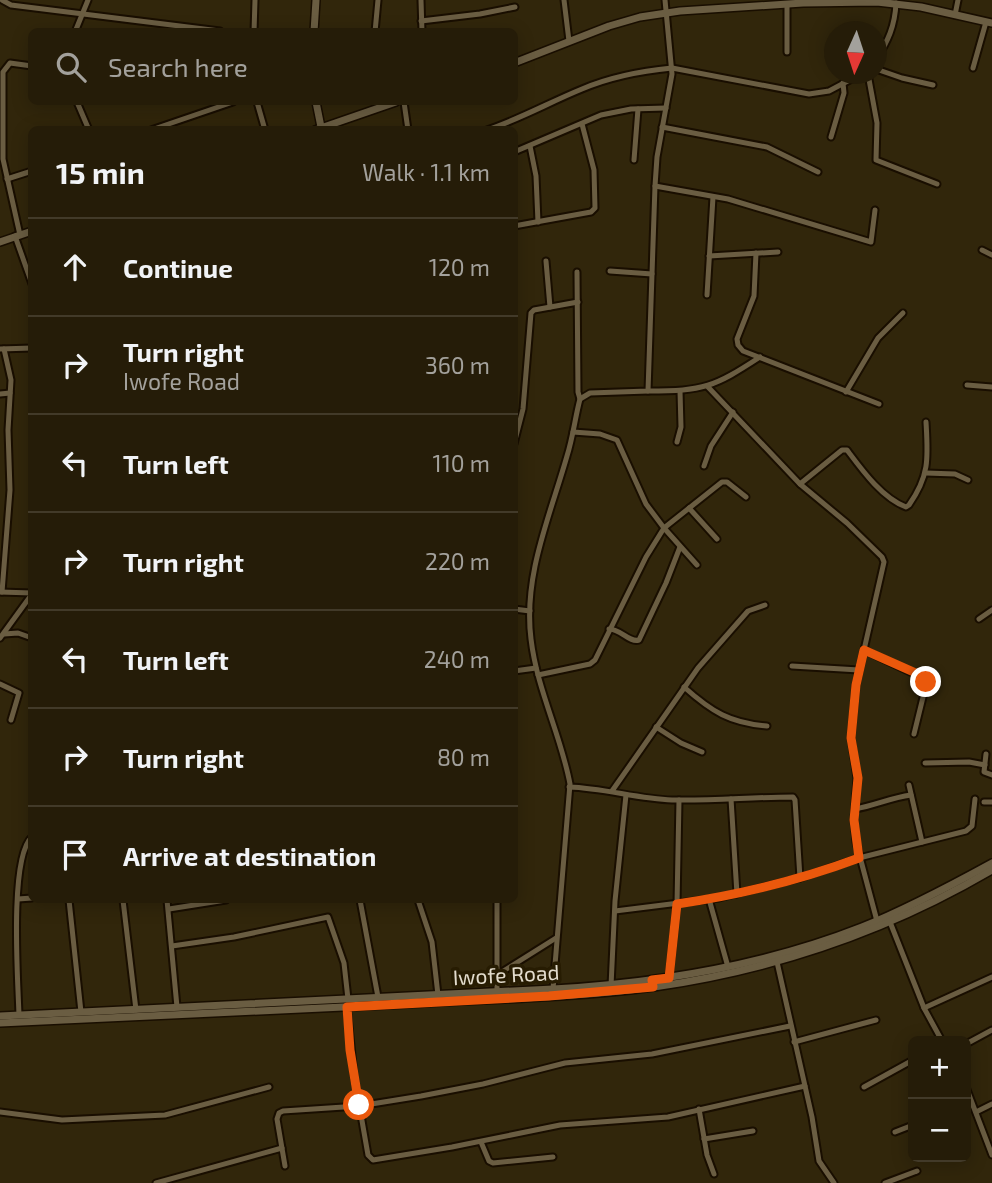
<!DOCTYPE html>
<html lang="en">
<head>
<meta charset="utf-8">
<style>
  body { margin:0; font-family:"Exo 2",sans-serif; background:#312916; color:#f1f3f6 }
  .controls { position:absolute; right:21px; bottom:21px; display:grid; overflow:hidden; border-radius:10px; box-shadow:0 4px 18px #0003 }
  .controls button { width:63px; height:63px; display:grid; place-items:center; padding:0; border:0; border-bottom:2px solid #423a29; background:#251c08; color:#f1f3f6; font:35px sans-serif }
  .compass { position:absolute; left:824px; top:21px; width:63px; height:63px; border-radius:50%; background:#251c08; box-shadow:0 4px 18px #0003; rotate:183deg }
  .stop { position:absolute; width:21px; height:21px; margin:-16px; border:5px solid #ea580c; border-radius:50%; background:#fff }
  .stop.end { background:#ea580c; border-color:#fff; box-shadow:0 2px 7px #0008 }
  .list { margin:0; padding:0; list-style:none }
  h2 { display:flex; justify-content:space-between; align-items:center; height:91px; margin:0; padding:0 28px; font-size:30px }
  h2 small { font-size:23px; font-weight:400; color:#a3a19c }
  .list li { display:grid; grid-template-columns:46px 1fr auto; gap:21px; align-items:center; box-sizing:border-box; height:98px; padding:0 28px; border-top:2px solid #423a29 }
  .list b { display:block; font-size:26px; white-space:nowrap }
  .list p { margin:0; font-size:23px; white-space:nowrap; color:#a3a19c }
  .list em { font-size:23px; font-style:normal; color:#a3a19c }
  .icon { flex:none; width:38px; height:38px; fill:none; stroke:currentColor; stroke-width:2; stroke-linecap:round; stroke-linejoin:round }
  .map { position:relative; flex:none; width:992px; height:1183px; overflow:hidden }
  .search { position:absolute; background:#251c08; box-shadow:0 4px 18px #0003; left:28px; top:28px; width:490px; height:77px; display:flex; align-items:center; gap:18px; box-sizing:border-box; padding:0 24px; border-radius:10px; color:#a3a19c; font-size:26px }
  .panel { position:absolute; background:#251c08; box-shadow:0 4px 18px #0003; left:28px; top:126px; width:490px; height:777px; border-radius:10px }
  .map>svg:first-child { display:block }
</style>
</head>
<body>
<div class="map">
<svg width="992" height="1183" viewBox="0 0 992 1183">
  <rect width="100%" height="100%" fill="#31260b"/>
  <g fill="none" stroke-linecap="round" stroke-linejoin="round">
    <!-- street casing -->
    <g stroke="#190e00" stroke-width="9">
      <g id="street">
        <path d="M2 0 11 5 220 31"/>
        <path d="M421 0 422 32"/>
        <path d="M564 0 569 41"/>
        <path d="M787 4V52"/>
        <path d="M955 15 958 0"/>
        <path d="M421 21 480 14 515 7"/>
        <path d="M75 32 88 0"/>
        <path d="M254 32 255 0"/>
        <path d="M375 32 378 0"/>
        <path d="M876 60C888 41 895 26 896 3"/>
        <path d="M973 68 986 22"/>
        <path d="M876 69 902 78 933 85"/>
        <path d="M868 74 877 123 876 160 937 184"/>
        <path d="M77 102 89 130"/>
        <path d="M257 102 265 130"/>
        <path d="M404 102 408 130"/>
        <path d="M662 127 767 147 818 172"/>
        <path d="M151 130 233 102"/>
        <path d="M487 130C520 119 550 102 582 89 610 77 641 71 672 68L809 94 829 91 861 74"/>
        <path d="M831 137 844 93 843 83"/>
        <path d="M530 146 536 176 538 222"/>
        <path d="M514 152 601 115 631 109 666 108"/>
        <path d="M634 160 638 109"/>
        <path d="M7 179 32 171"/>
        <path d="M655 186 728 199 871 242 875 210"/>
        <path d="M514 226 591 212 595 208 594 170 582 124"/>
        <path d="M20 235 3 159V72L10 63 32 66"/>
        <path d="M15 236 32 284"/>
        <path d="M982 250 992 255"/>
        <path d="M756 253 754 296 737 339 738 345 743 351 879 404"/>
        <path d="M709 256 778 252"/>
        <path d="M546 261 550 307"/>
        <path d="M610 271 652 274"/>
        <path d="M577 272 578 392 580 399"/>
        <path d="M707 295 713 197"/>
        <path d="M0 349 32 348"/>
        <path d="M967 385 992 387"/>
        <path d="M708 387 800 484 847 523 882 557 884 562 856 685 851 738 857 778 854 820 856 842 877 921"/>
        <path d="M648 391C704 391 714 387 760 357"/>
        <path d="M846 392 878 338 903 313"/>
        <path d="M0 394 10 393"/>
        <path d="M573 432 600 434 617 440 646 504 664 528 697 565"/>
        <path d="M677 442 681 427 680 391"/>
        <path d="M514 444 523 409 531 313 534 310 578 302"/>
        <path d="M704 466 711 446 733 412"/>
        <path d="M926 473 955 474 968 480"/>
        <path d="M800 484 842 450H847C862 470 882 498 906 507L909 505C930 475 928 457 926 422"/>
        <path d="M689 508 717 539"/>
        <path d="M0 592 32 593"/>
        <path d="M2 592 10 490 8 430 11 380 4 349"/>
        <path d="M514 609 530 611"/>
        <path d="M979 619 992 610"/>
        <path d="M609 629C621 629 629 643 639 640L666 583 680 547"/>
        <path d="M4 634 18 633 32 638"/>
        <path d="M0 638 32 594"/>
        <path d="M864 650 925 679 926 685 914 734"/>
        <path d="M792 666 859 670"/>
        <path d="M514 671 536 668"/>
        <path d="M538 675 590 664 595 660 646 557 664 528 722 482H727L746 497"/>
        <path d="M0 684 19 693 11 720"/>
        <path d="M684 687C712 712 730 723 767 726"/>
        <path d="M656 727 681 743 702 752"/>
        <path d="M986 754 984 772 992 775"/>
        <path d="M925 763 969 762 985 765"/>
        <path d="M909 785 922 842"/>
        <path d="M569 787C604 788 638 799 672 800 712 801 753 797 793 797L795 800 800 878"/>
        <path d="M612 791 698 668 748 611 765 605"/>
        <path d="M731 799 737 894"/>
        <path d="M984 802H992"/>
        <path d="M855 809C876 805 890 798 911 795"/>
        <path d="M18 899 32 898"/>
        <path d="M709 899 728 967"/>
        <path d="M69 900 81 1012"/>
        <path d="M123 900 136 1010"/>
        <path d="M167 900 177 1007"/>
        <path d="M360 900 378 997"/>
        <path d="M418 900 432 942 438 995"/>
        <path d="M169 909 226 900"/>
        <path d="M615 911 719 898 800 878 859 858 966 831 972 826 975 799"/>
        <path d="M890 922 924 1008 942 1041"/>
        <path d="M172 946 234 937 328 917 344 963 348 999"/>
        <path d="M777 962 812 1117 819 1161 834 1183"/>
        <path d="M497 975 556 938"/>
        <path d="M669 978 677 904 679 800"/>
        <path d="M611 986 615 901 626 795"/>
        <path d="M553 989 570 784C561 735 537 690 531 639 523 576 550 516 567 456 573 437 575 418 580 399L590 393 648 391 655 186 657 157 672 74 665 0"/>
        <path d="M497 992V900"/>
        <path d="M347 1007 354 1075 368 1155 373 1160 452 1147 560 1125 668 1117 805 1086"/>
        <path d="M924 1008 992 977"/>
        <path d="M19 1015C18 982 9 857 32 837"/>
        <path d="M794 1042 876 1020"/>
        <path d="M966 1044 992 1030"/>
        <path d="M864 1087 913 1060"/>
        <path d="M966 1087 992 1155"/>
        <path d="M699 1109 707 1155 714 1174"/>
        <path d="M0 1112 62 1120 165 1115 269 1087"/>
        <path d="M976 1112 992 1104"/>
        <path d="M895 1132 913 1125"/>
        <path d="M704 1139 753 1131"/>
        <path d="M481 1142 489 1161 493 1163 553 1157"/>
        <path d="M285 1166 277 1119 279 1113 283 1111 359 1106 421 1096 483 1084 565 1063 652 1054 790 1026"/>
        <path d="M156 1183 282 1148"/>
        <path d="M885 1183 917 1171"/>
      </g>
    </g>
    <!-- secondary casing -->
    <g stroke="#190e00" stroke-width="10">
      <g id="secondary">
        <path d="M314 32 316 0"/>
        <path d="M514 63 609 26 640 17 680 11 803 3 877 2 921 7 992 23"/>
        <path d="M316 102 321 127"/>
        <path d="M315 130 396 102"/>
        <path d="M0 242 32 231"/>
        <path d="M0 1016 553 989C659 983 763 966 862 927 907 909 950 886 992 863"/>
        <path d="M0 1023C135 1016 271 1011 407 1004 489 999 573 998 654 987 773 970 888 931 992 870"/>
      </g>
    </g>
    <!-- street -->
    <use href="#street" stroke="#6a5d42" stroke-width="5"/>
    <!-- secondary -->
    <use href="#secondary" stroke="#6a5d42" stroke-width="7"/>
  </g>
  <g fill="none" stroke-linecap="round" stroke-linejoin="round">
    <!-- route -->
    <path stroke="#ea580c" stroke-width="9" d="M359 1105 350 1050 347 1007 549 996 653 987 652 980 669 978 677 904C739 895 800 880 859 858L854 820 858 778 851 738 856 685 864 650 918 674 926 682"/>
  </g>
  <g text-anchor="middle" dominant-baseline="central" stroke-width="7" stroke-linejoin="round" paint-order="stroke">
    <!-- street labels -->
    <g font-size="21" fill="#e3dccd" stroke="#271c02">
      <text transform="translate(506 974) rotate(-3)">Iwofe Road</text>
    </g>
  </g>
</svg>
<div class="controls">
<button>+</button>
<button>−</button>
</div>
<svg class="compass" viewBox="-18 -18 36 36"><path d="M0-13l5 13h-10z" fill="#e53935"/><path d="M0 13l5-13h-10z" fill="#a3a19c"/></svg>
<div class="stop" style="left:359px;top:1105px"></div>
<div class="stop end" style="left:926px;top:682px"></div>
<div class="search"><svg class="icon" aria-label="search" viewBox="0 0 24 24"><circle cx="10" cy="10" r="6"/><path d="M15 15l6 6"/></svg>Search here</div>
<section class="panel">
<h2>15 min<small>Walk · 1.1 km</small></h2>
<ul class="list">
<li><svg class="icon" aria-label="ahead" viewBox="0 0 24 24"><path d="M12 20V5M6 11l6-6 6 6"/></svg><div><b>Continue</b></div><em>120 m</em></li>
<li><svg class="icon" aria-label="right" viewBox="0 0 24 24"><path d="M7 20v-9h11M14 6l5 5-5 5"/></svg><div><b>Turn right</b><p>Iwofe Road</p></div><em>360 m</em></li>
<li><svg class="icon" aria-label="left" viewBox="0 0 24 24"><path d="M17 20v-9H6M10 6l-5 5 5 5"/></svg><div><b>Turn left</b></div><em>110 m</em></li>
<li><svg class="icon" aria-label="right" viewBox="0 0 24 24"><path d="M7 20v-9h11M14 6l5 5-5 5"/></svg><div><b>Turn right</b></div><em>220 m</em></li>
<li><svg class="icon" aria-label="left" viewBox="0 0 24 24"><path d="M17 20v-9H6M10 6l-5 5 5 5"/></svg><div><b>Turn left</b></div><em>240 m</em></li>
<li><svg class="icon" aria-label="right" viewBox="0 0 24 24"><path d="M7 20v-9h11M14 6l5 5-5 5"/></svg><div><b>Turn right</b></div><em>80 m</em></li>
<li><svg class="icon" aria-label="arrive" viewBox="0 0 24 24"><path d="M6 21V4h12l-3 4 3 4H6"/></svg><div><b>Arrive at destination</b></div></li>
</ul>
</section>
</div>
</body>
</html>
